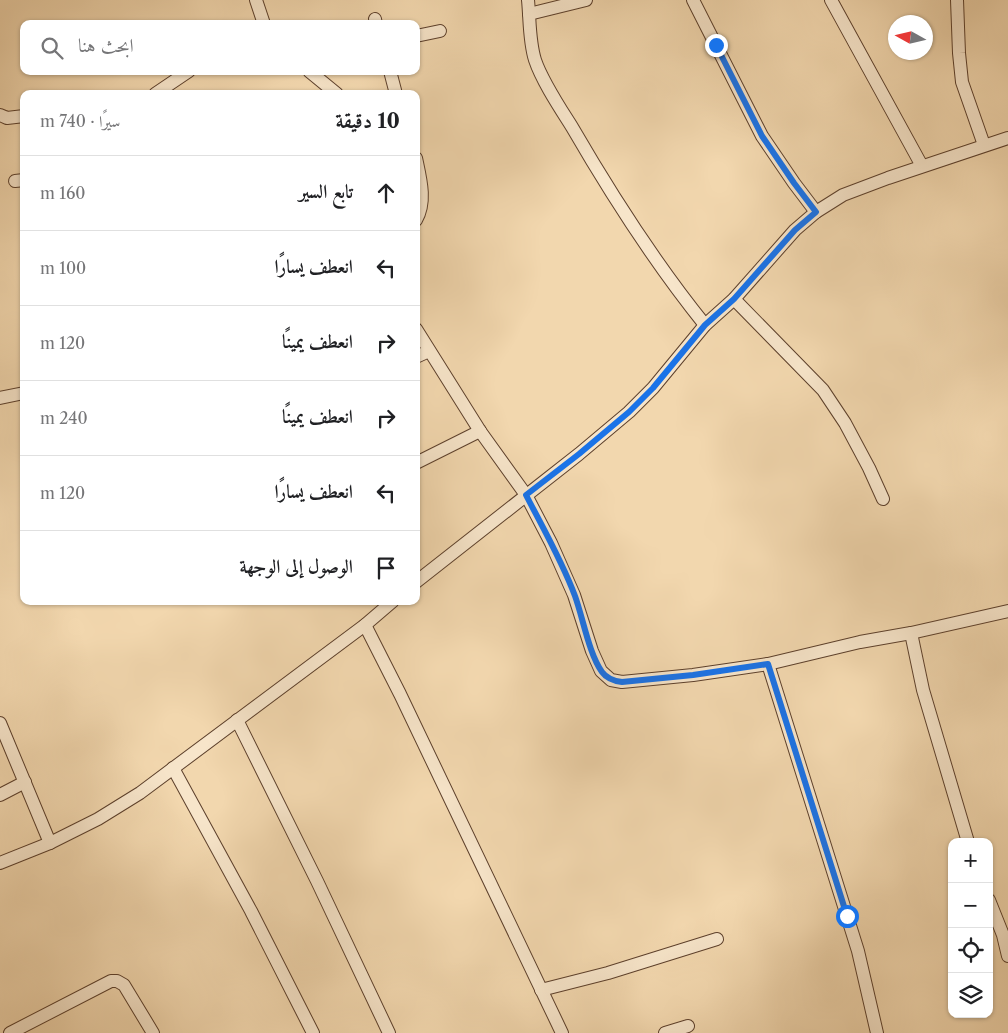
<!DOCTYPE html>
<html lang="ar">
<head>
<meta charset="utf-8">
<style>
  body { margin:0; font-family:"Libre Caslon Text",Amiri,serif; background:#f2f2f2; color:#202124; direction:rtl }
  .controls { position:absolute; right:15px; bottom:15px; display:grid; overflow:hidden; border-radius:10px; box-shadow:0 1px 4px #0004 }
  .controls button { width:45px; height:45px; display:grid; place-items:center; padding:0; border:0; border-bottom:1px solid #e0e0e0; background:#fff; color:#202124; font:25px sans-serif }
  .compass { position:absolute; left:888px; top:15px; width:45px; height:45px; border-radius:50%; background:#fff; box-shadow:0 1px 4px #0004; rotate:278deg }
  .stop { position:absolute; width:15px; height:15px; margin:-11px; border:4px solid #1a73e8; border-radius:50%; background:#fff }
  .stop.end { background:#1a73e8; border-color:#fff; box-shadow:0 1px 5px #0008 }
  .list { margin:0; padding:0; list-style:none }
  h2 { display:flex; justify-content:space-between; align-items:center; height:65px; margin:0; padding:0 20px; font-size:21px }
  h2 small { font-size:16px; font-weight:400; color:#757577 }
  .list li { display:grid; grid-template-columns:32px 1fr auto; gap:15px; align-items:center; box-sizing:border-box; height:75px; padding:0 20px; border-top:1px solid #e0e0e0 }
  .list b { display:block; font-size:19px; white-space:nowrap }
  .list em { font-size:16px; font-style:normal; color:#757577 }
  .icon { flex:none; width:28px; height:28px; fill:none; stroke:currentColor; stroke-width:2; stroke-linecap:round; stroke-linejoin:round }
  .map { position:relative; flex:none; width:1008px; height:1033px; overflow:hidden; direction:ltr }
  .search { position:absolute; background:#fff; box-shadow:0 1px 4px #0004; left:20px; top:20px; width:400px; height:55px; display:flex; align-items:center; gap:12px; box-sizing:border-box; padding:0 18px; border-radius:10px; color:#757577; font-size:19px }
  .panel { position:absolute; background:#fff; box-shadow:0 1px 4px #0004; left:20px; top:90px; width:400px; height:515px; border-radius:10px; direction:rtl }
  .map>svg:first-child { display:block }
</style>
</head>
<body>
<div class="map">
<svg width="1008" height="1033" viewBox="0 0 1008 1033">
  <rect width="100%" height="100%" fill="#f2d7ae"/>
  <filter id="stains"><feTurbulence type="fractalNoise" baseFrequency=".004" numOctaves="4"/><feColorMatrix values="0 0 0 0 .2 0 0 0 0 .09 0 0 0 0 .02 0 0 0 .5 -.17"/></filter>
  <radialGradient id="worn" r=".72"><stop offset=".6" stop-color="#630" stop-opacity="0"/><stop offset="1" stop-color="#630" stop-opacity=".3"/></radialGradient>
  <g fill="none" stroke-linecap="round" stroke-linejoin="round">
    <!-- minor casing -->
    <g stroke="#5d402c" stroke-width="14">
      <g id="minor">
        <path d="M256 0 264 24"/>
        <path d="M528 0C530 20 529 41 535 60 542 81 560 108 572 127 612 196 655 263 705 325"/>
        <path d="M693 0 762 136 794 183 816 212"/>
        <path d="M831 0 922 166"/>
        <path d="M957 0 959 53 962 82 984 145"/>
        <path d="M529 14 586 0"/>
        <path d="M375 19 376 24"/>
        <path d="M416 36 440 31"/>
        <path d="M309 71 337 94"/>
        <path d="M390 71 396 94"/>
        <path d="M155 94 189 71"/>
        <path d="M0 115 7 118 24 116"/>
        <path d="M416 158C420 177 427 202 416 220"/>
        <path d="M15 181 24 180"/>
        <path d="M734 299 823 390 845 423 869 468 883 499"/>
        <path d="M416 329 480 431 526 495 551 543 574 595 592 651 601 671 611 680 622 682 693 675 768 664 860 642 911 633 1008 611"/>
        <path d="M416 357 429 351"/>
        <path d="M0 398 24 393"/>
        <path d="M416 463 480 431"/>
        <path d="M416 582 579 454 629 412 653 388 705 325 734 299 795 230 816 212 843 195 888 178 1008 138"/>
        <path d="M365 625 400 694 562 1033"/>
        <path d="M911 633 923 690 968 842"/>
        <path d="M768 664 858 951 877 1033"/>
        <path d="M237 720 317 881 389 1033"/>
        <path d="M0 723 50 843"/>
        <path d="M173 768 251 911 313 1033"/>
        <path d="M0 795 25 782"/>
        <path d="M0 863 50 843 98 819 140 793 365 625 393 601"/>
        <path d="M989 900 1003 935 1008 956"/>
        <path d="M541 990 608 973 717 939"/>
        <path d="M10 1033 111 981H117L124 985 153 1033"/>
        <path d="M665 1033 688 1026"/>
      </g>
    </g>
    <!-- minor -->
    <use href="#minor" stroke="#f7e5ca" stroke-width="12"/>
  </g>
  <g fill="none" stroke-linecap="round" stroke-linejoin="round">
    <!-- route -->
    <path stroke="#1a73e8" stroke-width="6" d="M716 45 762 136 794 183 816 212 795 230 734 299 705 325 653 388 629 412 579 454 526 495C543 528 562 561 575 596 583 618 589 654 602 672 607 679 614 681 622 682L693 675 768 664 847 916"/>
  </g>
  <rect width="100%" height="100%" filter="url(#stains)"/>
  <rect width="100%" height="100%" fill="url(#worn)"/>
</svg>
<div class="controls">
<button>+</button>
<button>−</button>
<button><svg class="icon" aria-label="locate" viewBox="0 0 24 24"><circle cx="12" cy="12" r="6"/><path d="M12 2v4M12 18v4M2 12h4M18 12h4"/></svg></button>
<button><svg class="icon" aria-label="layers" viewBox="0 0 24 24"><path d="M12 4l9 5-9 5-9-5zM3 14l9 5 9-5"/></svg></button>
</div>
<svg class="compass" viewBox="-18 -18 36 36"><path d="M0-13l5 13h-10z" fill="#e53935"/><path d="M0 13l5-13h-10z" fill="#757577"/></svg>
<div class="stop" style="left:847px;top:916px"></div>
<div class="stop end" style="left:716px;top:45px"></div>
<div class="search"><svg class="icon" aria-label="search" viewBox="0 0 24 24"><circle cx="10" cy="10" r="6"/><path d="M15 15l6 6"/></svg>ابحث هنا</div>
<section class="panel">
<h2>10 دقيقة<small>سيرًا · 740 m</small></h2>
<ul class="list">
<li><svg class="icon" aria-label="ahead" viewBox="0 0 24 24"><path d="M12 20V5M6 11l6-6 6 6"/></svg><div><b>تابع السير</b></div><em>160 m</em></li>
<li><svg class="icon" aria-label="left" viewBox="0 0 24 24"><path d="M17 20v-9H6M10 6l-5 5 5 5"/></svg><div><b>انعطف يسارًا</b></div><em>100 m</em></li>
<li><svg class="icon" aria-label="right" viewBox="0 0 24 24"><path d="M7 20v-9h11M14 6l5 5-5 5"/></svg><div><b>انعطف يمينًا</b></div><em>120 m</em></li>
<li><svg class="icon" aria-label="right" viewBox="0 0 24 24"><path d="M7 20v-9h11M14 6l5 5-5 5"/></svg><div><b>انعطف يمينًا</b></div><em>240 m</em></li>
<li><svg class="icon" aria-label="left" viewBox="0 0 24 24"><path d="M17 20v-9H6M10 6l-5 5 5 5"/></svg><div><b>انعطف يسارًا</b></div><em>120 m</em></li>
<li><svg class="icon" aria-label="arrive" viewBox="0 0 24 24"><path d="M6 21V4h12l-3 4 3 4H6"/></svg><div><b>الوصول إلى الوجهة</b></div></li>
</ul>
</section>
</div>
</body>
</html>
